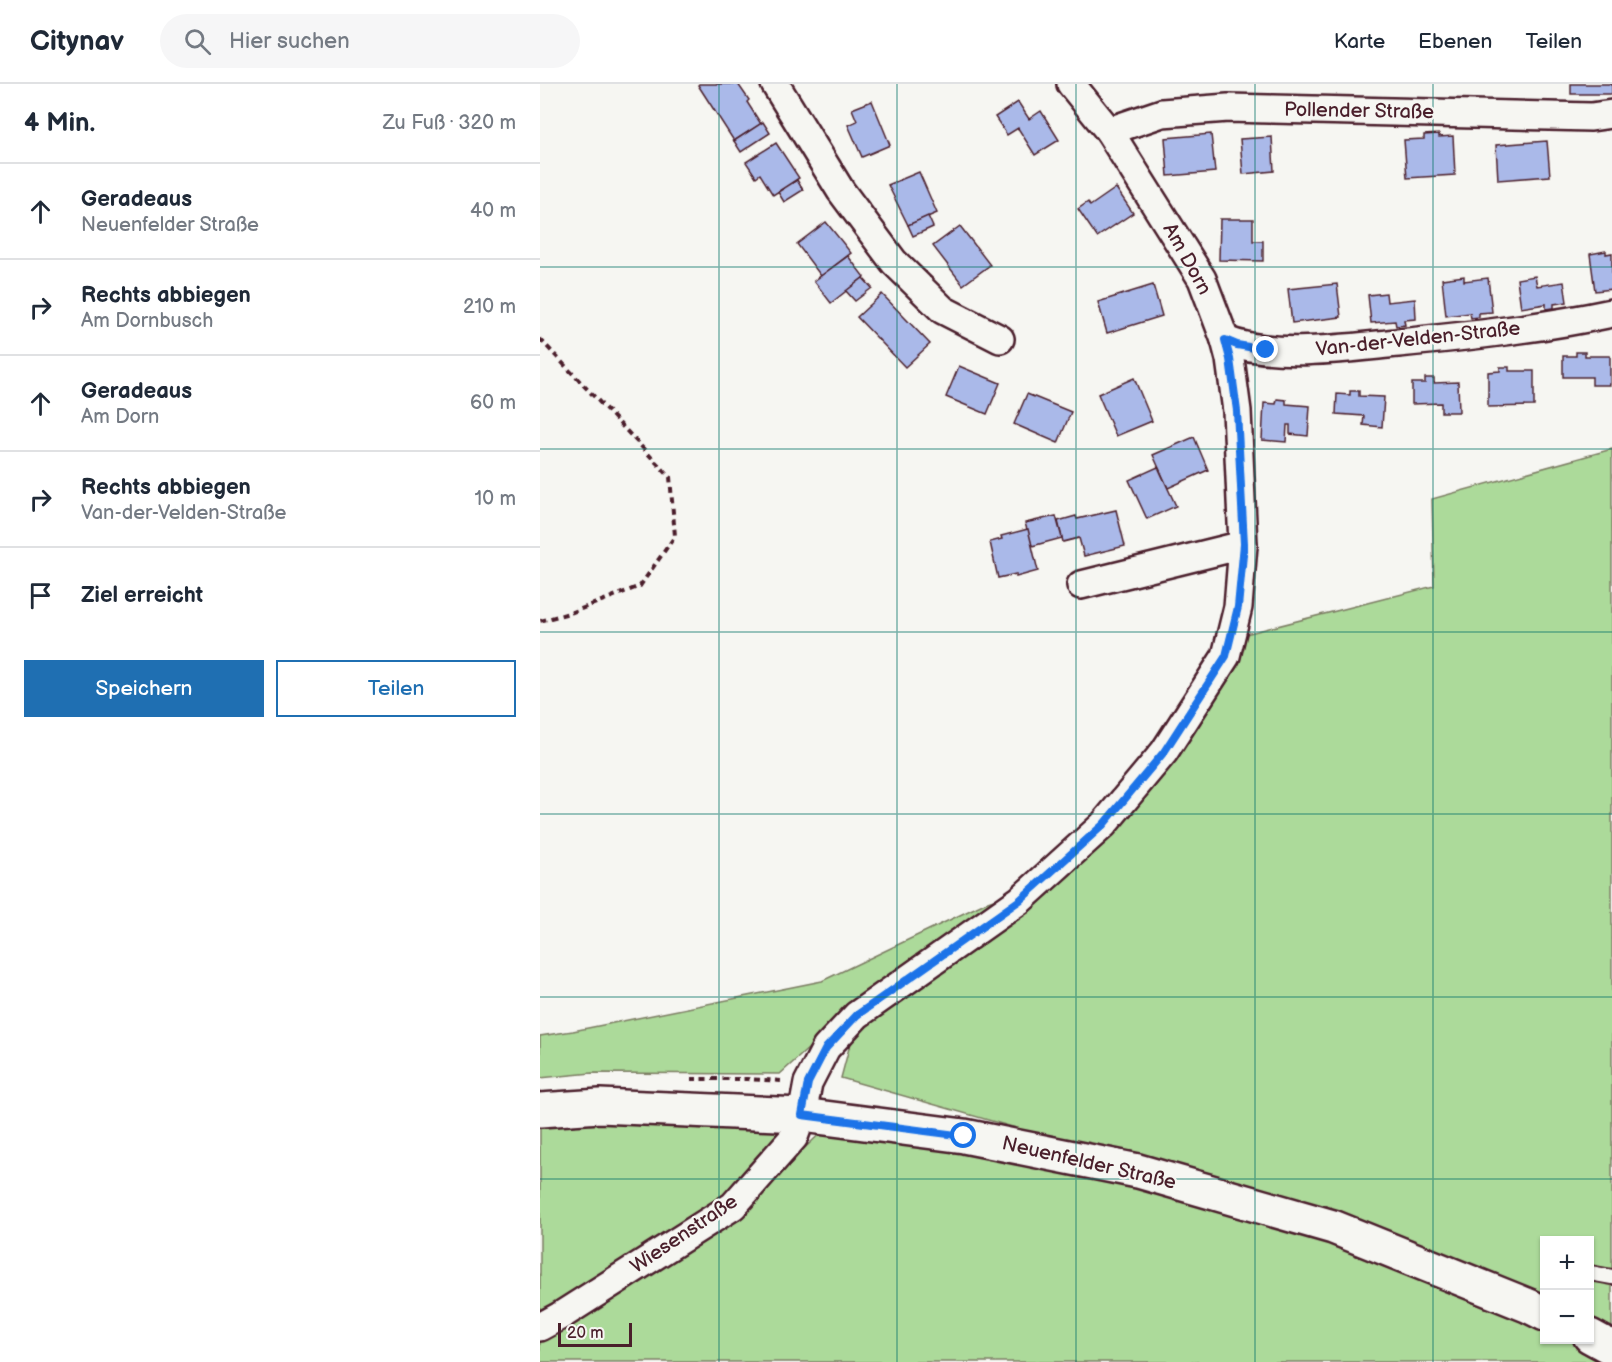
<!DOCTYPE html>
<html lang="de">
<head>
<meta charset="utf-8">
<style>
  body { margin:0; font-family:"Balsamiq Sans",sans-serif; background:#f6f6f7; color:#1f2937 }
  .controls { position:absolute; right:18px; bottom:18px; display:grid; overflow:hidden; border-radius:0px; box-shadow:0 2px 4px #0004 }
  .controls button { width:54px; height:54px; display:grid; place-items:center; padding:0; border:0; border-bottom:2px solid #e0e1e3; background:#fff; color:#1f2937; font:30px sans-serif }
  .scale { position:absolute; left:18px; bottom:15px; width:74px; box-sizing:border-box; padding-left:6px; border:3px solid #4a1f2b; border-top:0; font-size:16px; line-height:21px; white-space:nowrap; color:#4a1f2b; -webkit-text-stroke:4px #f6f6f2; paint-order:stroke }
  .stop { position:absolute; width:18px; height:18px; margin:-14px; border:4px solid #1a73e8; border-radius:50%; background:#fff }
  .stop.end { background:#1a73e8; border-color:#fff; box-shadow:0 2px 6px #0008 }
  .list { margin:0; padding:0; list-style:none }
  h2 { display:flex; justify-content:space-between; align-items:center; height:78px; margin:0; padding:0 24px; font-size:26px }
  h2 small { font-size:20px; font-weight:400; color:#747a83 }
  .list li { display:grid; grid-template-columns:39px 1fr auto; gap:18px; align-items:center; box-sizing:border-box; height:96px; padding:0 24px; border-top:2px solid #e0e1e3 }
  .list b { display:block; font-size:22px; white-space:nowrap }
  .list p { margin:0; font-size:20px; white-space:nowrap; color:#747a83 }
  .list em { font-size:20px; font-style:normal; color:#747a83 }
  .actions { display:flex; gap:12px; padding:18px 24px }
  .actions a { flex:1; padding:14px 0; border:2px solid #1f6fb2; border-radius:0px; text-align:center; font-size:21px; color:#1f6fb2 }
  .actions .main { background:#1f6fb2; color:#fff }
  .icon { flex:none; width:33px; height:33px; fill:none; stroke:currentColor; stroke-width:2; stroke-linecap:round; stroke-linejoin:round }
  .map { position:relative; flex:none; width:1072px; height:1278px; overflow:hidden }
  header { display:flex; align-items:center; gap:36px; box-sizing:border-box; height:84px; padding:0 30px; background:#fff; border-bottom:2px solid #e0e1e3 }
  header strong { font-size:28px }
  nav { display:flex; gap:33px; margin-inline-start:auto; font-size:21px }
  .search { width:420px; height:54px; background:#f6f6f7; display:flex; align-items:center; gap:15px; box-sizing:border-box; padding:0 21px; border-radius:33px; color:#747a83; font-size:22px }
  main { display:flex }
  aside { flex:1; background:#fff }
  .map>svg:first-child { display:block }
</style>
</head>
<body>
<header>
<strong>Citynav</strong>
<div class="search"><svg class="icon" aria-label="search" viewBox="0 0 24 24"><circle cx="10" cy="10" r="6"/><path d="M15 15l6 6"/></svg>Hier suchen</div>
<nav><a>Karte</a><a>Ebenen</a><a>Teilen</a></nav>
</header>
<main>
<aside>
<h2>4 Min.<small>Zu Fuß · 320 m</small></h2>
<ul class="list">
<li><svg class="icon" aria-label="ahead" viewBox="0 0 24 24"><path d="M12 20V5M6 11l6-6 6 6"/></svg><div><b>Geradeaus</b><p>Neuenfelder Straße</p></div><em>40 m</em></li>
<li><svg class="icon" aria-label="right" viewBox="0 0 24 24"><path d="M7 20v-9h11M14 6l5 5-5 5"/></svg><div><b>Rechts abbiegen</b><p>Am Dornbusch</p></div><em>210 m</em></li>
<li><svg class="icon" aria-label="ahead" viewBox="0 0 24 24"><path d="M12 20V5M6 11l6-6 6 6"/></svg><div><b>Geradeaus</b><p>Am Dorn</p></div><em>60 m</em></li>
<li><svg class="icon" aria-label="right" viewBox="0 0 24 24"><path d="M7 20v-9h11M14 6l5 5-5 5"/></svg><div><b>Rechts abbiegen</b><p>Van-der-Velden-Straße</p></div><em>10 m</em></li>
<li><svg class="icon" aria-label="arrive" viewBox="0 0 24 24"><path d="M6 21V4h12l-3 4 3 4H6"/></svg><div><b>Ziel erreicht</b></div></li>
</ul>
<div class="actions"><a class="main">Speichern</a><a>Teilen</a></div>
</aside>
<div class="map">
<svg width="1072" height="1278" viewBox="0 0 1072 1278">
  <rect width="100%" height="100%" fill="#f6f6f2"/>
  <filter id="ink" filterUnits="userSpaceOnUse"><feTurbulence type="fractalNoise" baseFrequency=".0167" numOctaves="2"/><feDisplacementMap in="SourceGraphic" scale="12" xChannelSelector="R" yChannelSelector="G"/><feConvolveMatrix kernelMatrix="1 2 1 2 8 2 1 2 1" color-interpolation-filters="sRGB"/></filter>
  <g filter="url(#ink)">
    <!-- green -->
    <g fill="#acda9a" stroke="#7b7c62" stroke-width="1.5" fill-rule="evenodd">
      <path d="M1072 365V1278H0V1247L202 1123 287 1043 553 1066 301 994 309 964 323 937 563 751 698 552 894 502 892 415ZM1005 1156H1050V1256H1005Z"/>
      <path d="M471 810 319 919 240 990 52 989 0 994V952L33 947 282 897 445 819Z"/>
      <path d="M0 1036 248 1042 220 1071 187 1117 0 1236Z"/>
    </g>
    <!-- building -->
    <g fill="#aab9e9" stroke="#4a1f2b" stroke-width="1.5">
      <path d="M159 0H198L209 16 207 18 221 40 194 57 158 1Z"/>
      <rect x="1031" y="0" width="41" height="10"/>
      <path d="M332 17 350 61 322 73 308 41 317 37 312 25Z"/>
      <path d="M478 18 489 35 501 27 519 56 495 71 478 44 467 51 455 33Z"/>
      <path d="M223 38 230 49 201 68 194 57Z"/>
      <path d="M671 50 675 88 628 92 625 54Z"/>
      <path d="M899 50V53L913 52 915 91 867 94 864 56 884 55V51Z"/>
      <path d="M732 53 734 87 703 90 700 55Z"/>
      <path d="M1007 57 1010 92 958 96 956 61Z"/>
      <path d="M236 59 259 94 233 111 220 90 216 93 206 78Z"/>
      <path d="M379 88 397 129 368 141 348 101Z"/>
      <path d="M257 96 263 106 244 118 238 108Z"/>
      <path d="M576 104 593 129 557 153 538 125 548 118 550 122Z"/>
      <path d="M388 132 393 143 373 152 368 141Z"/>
      <path d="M680 135H713V157H723V177L679 176Z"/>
      <path d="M286 138 311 169 281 192 257 160Z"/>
      <path d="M420 142 450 181 423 201 393 162Z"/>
      <path d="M1066 167V170L1072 169V205L1055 207 1050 170Z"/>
      <path d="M308 172 324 193 291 219 274 197Z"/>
      <path d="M924 192V197L948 194 952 228 939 229V233L931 234 930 229 906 232 902 195Z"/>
      <path d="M995 192 997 202 1024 198 1027 218 1014 220V224L1006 225V220L981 224 977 195Z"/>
      <path d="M323 194 332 204 315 217 306 207Z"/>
      <path d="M797 200 801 233 752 239 748 205Z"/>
      <path d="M613 201 622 232 567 249 558 218Z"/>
      <path d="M846 209 847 218 875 215 876 235 864 236 865 241 856 242 855 237 831 239 828 211Z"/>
      <path d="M342 210 390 260 365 283 317 233Z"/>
      <path d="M1036 268H1045V272H1070V301H1052V293H1023V272H1036Z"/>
      <path d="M419 282 460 299 447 330 406 313Z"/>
      <path d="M960 283H969V287H994V322L948 323V288L960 287Z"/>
      <path d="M594 294 612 337 576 352 558 310Z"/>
      <path d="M885 294H894V299L918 298 919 328H901V319L872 320V299H885Z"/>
      <path d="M810 307H819V312L844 313 842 343 823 341 824 332 796 330 797 310 810 311Z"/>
      <path d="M487 310 531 328 518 359 474 340Z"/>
      <path d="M737 315 746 316V320L770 322 768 352 750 350V341H747L746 358 722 356 724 319 736 320Z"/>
      <path d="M654 353 668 386 628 404 613 371Z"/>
      <path d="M618 383 636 422 607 435 589 396Z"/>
      <path d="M576 426 585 462 544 472 539 454 523 458 518 437 536 432 537 435Z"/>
      <path d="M516 432 522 454 492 462 485 439Z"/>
      <path d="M488 445 498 487 476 493V490L458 494 450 458 462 455 461 452Z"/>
    </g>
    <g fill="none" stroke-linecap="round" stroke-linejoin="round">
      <!-- service casing -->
      <g stroke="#4a1f2b" stroke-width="18">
        <path id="service" d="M1050 1189 1072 1193"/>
      </g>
      <!-- minor casing -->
      <g stroke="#4a1f2b" stroke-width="32">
        <g id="minor">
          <path d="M235 0 301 107 354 178 403 226 460 255"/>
          <path d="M569 47 622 29 688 24 1051 33 1072 30"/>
          <path d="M685 256C733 275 806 264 858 259 930 252 1001 244 1072 229"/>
          <path d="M541 501 703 461"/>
          <path d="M0 1243 20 1232 193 1122 254 1053 262 1031 268 999 286 964 317 931 480 816 563 741 624 668 686 572 698 523 703 461 697 327 690 275 685 256 662 195 569 47 531 0"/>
        </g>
      </g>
      <!-- secondary casing -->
      <g stroke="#4a1f2b" stroke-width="38">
        <g id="secondary">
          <path d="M0 1026 60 1022 262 1031 424 1052 598 1087 793 1143 989 1222 1005 1230"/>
          <path d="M1050 1252 1072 1264"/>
        </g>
      </g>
      <!-- path -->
      <g stroke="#4a1f2b" stroke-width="4" stroke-dasharray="6 4.5" stroke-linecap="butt">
        <path d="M0 255 130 393 135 452 100 502 33 528 0 537"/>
        <path d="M151 995H207L242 997"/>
      </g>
      <!-- service -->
      <use href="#service" stroke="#f6f6f2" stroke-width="14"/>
      <!-- minor -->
      <use href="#minor" stroke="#f6f6f2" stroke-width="27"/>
      <!-- secondary -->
      <use href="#secondary" stroke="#f6f6f2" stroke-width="33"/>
    </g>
  </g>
  <g fill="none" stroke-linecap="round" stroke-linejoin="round" filter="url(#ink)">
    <!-- route -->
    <path stroke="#1a73e8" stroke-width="8" d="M424 1052 262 1031 268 999 286 964 317 931 480 816 563 741 624 668 686 572 698 523 704 460 697 327 690 275 685 256 697 261 726 266"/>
  </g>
  <!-- grid -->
  <path fill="none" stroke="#0f766e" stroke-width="1.5" stroke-opacity="0.55" d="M179 0V1278M357 0V1278M536 0V1278M715 0V1278M893 0V1278M0 183H1072M0 365H1072M0 548H1072M0 730H1072M0 913H1072M0 1095H1072"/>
  <g text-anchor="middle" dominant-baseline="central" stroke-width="4.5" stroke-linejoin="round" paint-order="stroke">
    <!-- street labels -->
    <g font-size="20" fill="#4a1f2b" stroke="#f6f6f2">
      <text transform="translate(819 27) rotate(1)">Pollender Straße</text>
      <text transform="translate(647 175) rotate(61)">Am Dorn</text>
      <text transform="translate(878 255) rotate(-6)">Van-der-Velden-Straße</text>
      <text transform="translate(549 1079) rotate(13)">Neuenfelder Straße</text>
      <text transform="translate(144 1150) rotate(-34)">Wiesenstraße</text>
    </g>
  </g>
</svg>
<div class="controls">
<button>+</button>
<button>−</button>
</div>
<div class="scale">20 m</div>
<div class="stop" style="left:424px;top:1052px"></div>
<div class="stop end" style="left:726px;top:266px"></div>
</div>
</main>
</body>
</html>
